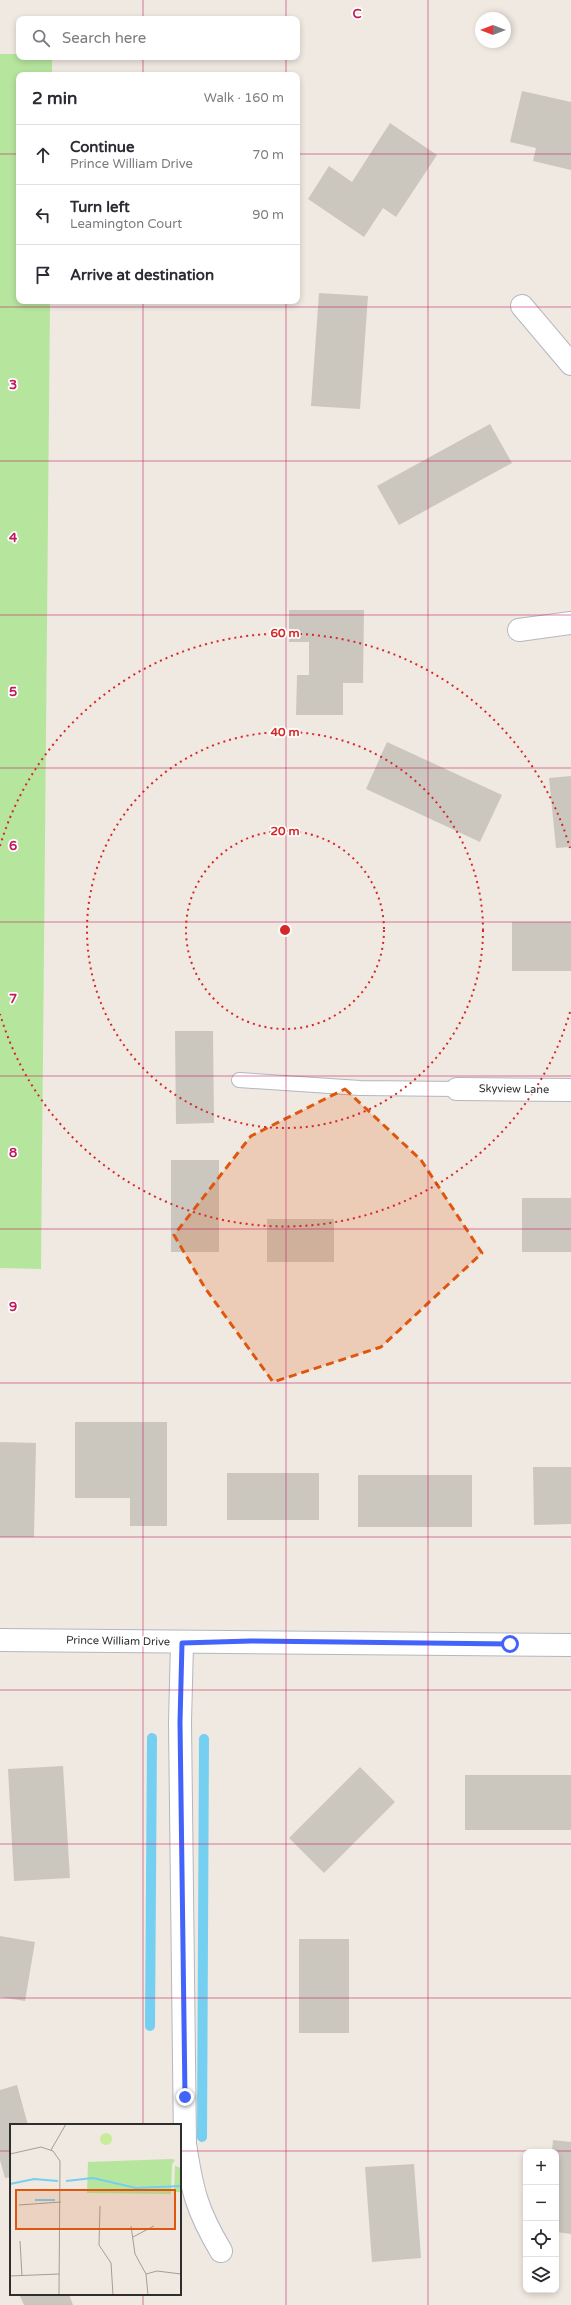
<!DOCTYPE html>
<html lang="en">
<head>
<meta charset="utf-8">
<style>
  body { margin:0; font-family:"Varela Round",sans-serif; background:#f2f2f3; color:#2b2b33 }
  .controls { position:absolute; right:12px; bottom:12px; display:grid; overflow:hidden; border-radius:8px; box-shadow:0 2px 6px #0003 }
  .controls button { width:36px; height:36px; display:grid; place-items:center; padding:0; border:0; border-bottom:1px solid #e1e1e2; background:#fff; color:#2b2b33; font:20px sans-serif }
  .compass { position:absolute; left:475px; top:12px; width:36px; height:36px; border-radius:50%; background:#fff; box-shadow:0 2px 6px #0003; rotate:270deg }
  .stop { position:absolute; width:12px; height:12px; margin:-9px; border:3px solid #4264fb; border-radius:50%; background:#fff }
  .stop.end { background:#4264fb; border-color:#fff; box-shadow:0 1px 4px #0008 }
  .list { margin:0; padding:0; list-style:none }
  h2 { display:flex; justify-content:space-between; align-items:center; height:52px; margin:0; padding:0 16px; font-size:17px }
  h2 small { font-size:13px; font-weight:400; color:#7c7c81 }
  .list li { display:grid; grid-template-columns:26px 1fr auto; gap:12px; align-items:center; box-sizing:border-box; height:60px; padding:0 16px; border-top:1px solid #e1e1e2 }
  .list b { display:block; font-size:15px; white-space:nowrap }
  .list p { margin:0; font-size:13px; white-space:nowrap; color:#7c7c81 }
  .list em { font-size:13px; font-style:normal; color:#7c7c81 }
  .icon { flex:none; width:22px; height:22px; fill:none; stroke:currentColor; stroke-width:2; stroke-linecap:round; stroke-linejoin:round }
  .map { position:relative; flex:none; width:571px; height:2305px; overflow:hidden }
  .search { position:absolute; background:#fff; box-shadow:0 2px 6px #0003; left:16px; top:16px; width:284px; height:44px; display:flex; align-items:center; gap:10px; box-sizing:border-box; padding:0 14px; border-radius:8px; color:#7c7c81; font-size:15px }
  .panel { position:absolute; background:#fff; box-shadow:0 2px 6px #0003; left:16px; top:72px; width:284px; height:232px; border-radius:8px }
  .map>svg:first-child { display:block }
</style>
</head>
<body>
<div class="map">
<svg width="571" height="2305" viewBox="0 0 571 2305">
  <rect width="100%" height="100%" fill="#efe9e1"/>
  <!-- green -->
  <path fill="#b6e59e" d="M0 54H19V57H52V75H19V301H50L41 1269 0 1268Z"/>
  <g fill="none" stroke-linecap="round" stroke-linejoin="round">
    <!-- stream -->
    <g stroke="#75cff0" stroke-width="10">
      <path d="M150 2026 152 1738"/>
      <path d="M202 2137 204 1739"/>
    </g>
  </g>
  <!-- building -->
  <g fill="#cbc7bf">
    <path d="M522 91 571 102V170L533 161 536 148 510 142Z"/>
    <path d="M390 123 437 155 396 217 383 208 364 237 308 199 329 166 352 182Z"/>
    <path d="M319 293 368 296 360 409 311 406Z"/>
    <path d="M490 424 512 463 399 525 377 486Z"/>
    <path d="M289 610H364L363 683H343V715H296L297 675H309V642H289Z"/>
    <path d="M387 742 502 795 480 842 366 789Z"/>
    <path d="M571 776V847L556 848 549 778Z"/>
    <rect x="512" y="922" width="59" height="49"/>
    <path d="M175 1031H213L214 1123 176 1124Z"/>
    <rect x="171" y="1160" width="48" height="92"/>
    <rect x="522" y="1198" width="49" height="54"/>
    <rect x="267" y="1219" width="67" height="43"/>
    <path d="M75 1422H167V1526H130V1498H75Z"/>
    <path d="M0 1442 36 1443 34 1537H0Z"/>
    <path d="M533 1467H571V1524L534 1525Z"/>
    <rect x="227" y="1473" width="92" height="47"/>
    <rect x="358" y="1475" width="114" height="52"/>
    <path d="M63 1766 70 1878 14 1881 8 1769Z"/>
    <path d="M360 1767 395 1802 324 1873 289 1838Z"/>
    <rect x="465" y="1775" width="106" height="55"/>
    <path d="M0 1936 35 1942 25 2001 0 1997Z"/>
    <rect x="299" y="1939" width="50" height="94"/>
    <path d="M17 2085 28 2125H11V2177L5 2178 0 2160V2090Z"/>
    <path d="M553 2140 571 2142V2234L556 2232V2152H552Z"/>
    <path d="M414 2164 421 2258 372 2262 365 2167Z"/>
    <path d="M19 2294H69L73 2305H24Z"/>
  </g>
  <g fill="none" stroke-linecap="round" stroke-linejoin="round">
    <!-- service casing -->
    <g stroke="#b4b7c1" stroke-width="16">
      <path id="service" d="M239 1080 360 1088 457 1089"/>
    </g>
    <!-- minor casing -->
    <g stroke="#b4b7c1" stroke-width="24">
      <g id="minor">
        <path d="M522 306 571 364"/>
        <path d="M519 630 571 623"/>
        <path d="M457 1089 571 1090"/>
        <path d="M182 1643 180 1722 185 2144C192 2190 197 2211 221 2251"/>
      </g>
    </g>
    <!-- tertiary casing -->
    <g stroke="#b4b7c1" stroke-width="24">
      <path id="tertiary" d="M0 1640 571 1645"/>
    </g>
    <!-- service -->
    <use href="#service" stroke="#fff" stroke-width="14"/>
    <!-- minor -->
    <use href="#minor" stroke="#fff" stroke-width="22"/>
    <!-- tertiary -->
    <use href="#tertiary" stroke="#fff" stroke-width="22"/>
  </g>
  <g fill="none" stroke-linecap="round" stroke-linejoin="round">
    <!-- route -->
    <path stroke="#4264fb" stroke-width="5" d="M185 2097 180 1722 182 1643 251 1641 510 1644"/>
  </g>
  <!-- marked area -->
  <path fill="#df570e" fill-opacity="0.2" stroke="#df570e" stroke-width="3" stroke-dasharray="8 5" stroke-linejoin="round" d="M345 1089 421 1160 482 1253 381 1347 273 1382 205 1288 174 1235 251 1136Z"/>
  <!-- grid -->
  <path fill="none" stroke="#c2185b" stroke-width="1" stroke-opacity="0.55" d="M143 0V19M286 0V19M428 0V2305M143 57V75M286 57V75M0 154H19M297 154H571M143 301V2125M286 301V2305M0 307H571M0 461H571M0 615H571M0 768H571M0 922H571M0 1076H571M0 1229H571M0 1383H571M0 1537H571M0 1690H571M0 1844H571M0 1998H571M0 2151H11M180 2151H571M143 2294V2305"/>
  <!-- distance rings -->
  <g fill="none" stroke="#d62828" stroke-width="2" stroke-dasharray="2 4">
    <circle cx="285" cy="930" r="99"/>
    <circle cx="285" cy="930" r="198"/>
    <path d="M570 1012A297 297 0 0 1 0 1014M0 846A297 297 0 0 1 570 848"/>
  </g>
  <g text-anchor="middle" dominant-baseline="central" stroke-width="3.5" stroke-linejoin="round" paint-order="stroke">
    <!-- street labels -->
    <g font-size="11" fill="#2e2e2e" stroke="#fff">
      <text transform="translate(514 1089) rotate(1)">Skyview Lane</text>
      <text transform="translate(118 1641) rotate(1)">Prince William Drive</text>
    </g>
  </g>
  <!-- overview -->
  <g transform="translate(10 2124)">
    <rect width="171" height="171" fill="#efe9e1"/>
    <path d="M162 35 165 36 162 40 161 70 77 69 78 38ZM165 42 171 44V68H164Z" fill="#b6e59e"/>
    <path d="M90 15a6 6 0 1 1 12 0a6 6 0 1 1-12 0Z" fill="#c9ec9a"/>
    <path fill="none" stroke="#75cff0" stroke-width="2" d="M56 57 83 54 126 64 171 62M0 60 24 55 48 57M25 76H45"/>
    <path fill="none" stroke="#a29e99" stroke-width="1" d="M41 26 56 0M0 30 31 23 43 27 50 37 49 171M9 81 51 78M90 82 89 121 101 139 103 171M121 102 125 130 136 150 138 171M123 113 144 102M10 117 12 152M136 150 147 147 171 150M0 152 49 150"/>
    <path fill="#df570e" fill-opacity="0.15" stroke="#df570e" stroke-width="2" d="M6 66H165V105H6Z"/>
    <rect width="171" height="171" fill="none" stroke="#2e2e2e" stroke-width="2"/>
  </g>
  <g font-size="13" text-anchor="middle" font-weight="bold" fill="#c2185b" stroke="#fff" stroke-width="3.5" stroke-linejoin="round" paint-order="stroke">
    <text x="357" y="18">C</text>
    <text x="13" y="389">3</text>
    <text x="13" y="542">4</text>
    <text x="13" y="696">5</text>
    <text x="13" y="850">6</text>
    <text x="13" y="1003">7</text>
    <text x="13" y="1157">8</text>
    <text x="13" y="1311">9</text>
  </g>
  <circle cx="285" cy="930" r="6" fill="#d62828" stroke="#fff" stroke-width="2"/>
  <g font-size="12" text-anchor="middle" font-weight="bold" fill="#d62828" stroke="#fff" stroke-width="3.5" stroke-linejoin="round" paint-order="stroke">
    <text x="285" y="637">60 m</text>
    <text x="285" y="736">40 m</text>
    <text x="285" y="835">20 m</text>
  </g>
</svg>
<div class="controls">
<button>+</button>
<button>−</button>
<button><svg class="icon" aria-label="locate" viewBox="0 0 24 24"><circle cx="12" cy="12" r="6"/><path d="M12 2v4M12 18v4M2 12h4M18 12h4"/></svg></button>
<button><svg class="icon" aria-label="layers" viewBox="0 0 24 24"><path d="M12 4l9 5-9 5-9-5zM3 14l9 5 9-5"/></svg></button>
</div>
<svg class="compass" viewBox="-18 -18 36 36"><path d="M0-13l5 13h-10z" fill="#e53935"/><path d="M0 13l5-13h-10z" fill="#7c7c81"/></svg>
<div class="stop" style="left:510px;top:1644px"></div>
<div class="stop end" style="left:185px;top:2097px"></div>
<div class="search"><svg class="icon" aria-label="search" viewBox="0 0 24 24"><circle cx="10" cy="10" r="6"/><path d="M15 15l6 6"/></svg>Search here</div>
<section class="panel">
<h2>2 min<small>Walk · 160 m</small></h2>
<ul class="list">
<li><svg class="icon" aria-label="ahead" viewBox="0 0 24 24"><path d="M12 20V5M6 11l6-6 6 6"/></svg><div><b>Continue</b><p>Prince William Drive</p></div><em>70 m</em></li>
<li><svg class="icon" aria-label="left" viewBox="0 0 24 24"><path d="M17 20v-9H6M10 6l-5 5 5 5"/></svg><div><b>Turn left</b><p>Leamington Court</p></div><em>90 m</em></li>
<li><svg class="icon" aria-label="arrive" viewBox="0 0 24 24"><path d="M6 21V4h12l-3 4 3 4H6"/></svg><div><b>Arrive at destination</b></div></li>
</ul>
</section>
</div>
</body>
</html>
